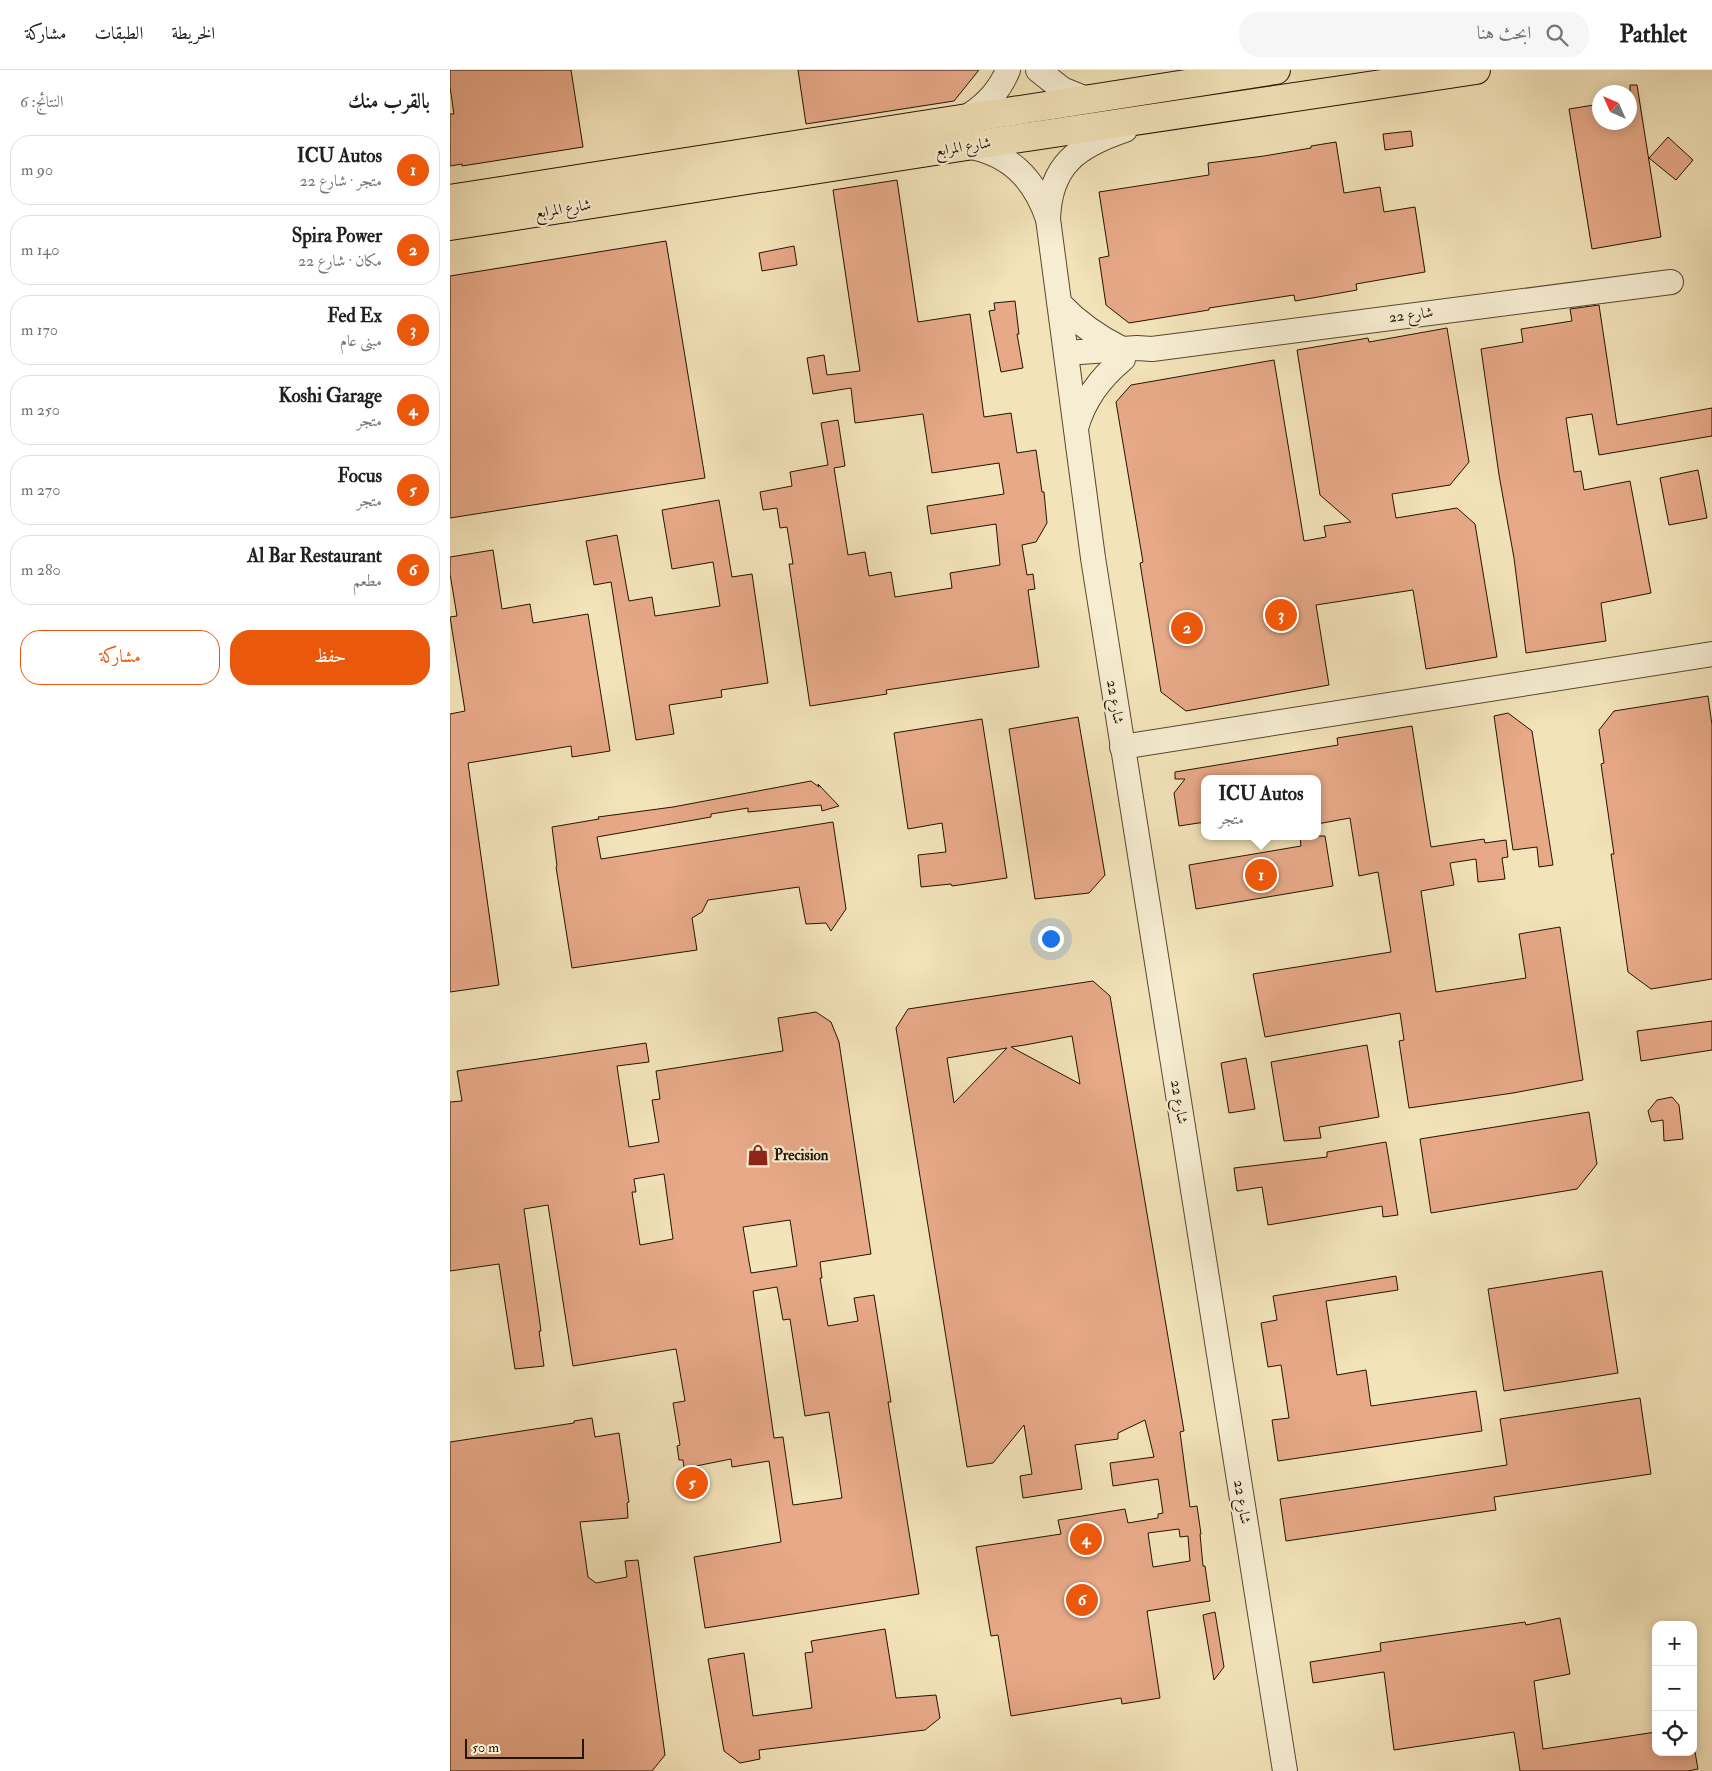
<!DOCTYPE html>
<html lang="ar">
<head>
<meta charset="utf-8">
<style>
  body { margin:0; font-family:"IM FELL Double Pica",Amiri,serif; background:#f6f6f6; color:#202124; direction:rtl }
  .controls { position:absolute; right:15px; bottom:15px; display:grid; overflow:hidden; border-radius:10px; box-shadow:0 2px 12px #0003 }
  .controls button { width:45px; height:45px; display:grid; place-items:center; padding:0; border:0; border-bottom:1px solid #e0e0e0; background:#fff; color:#202124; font:25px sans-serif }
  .compass { position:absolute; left:1142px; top:15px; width:45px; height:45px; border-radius:50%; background:#fff; box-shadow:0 2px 12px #0003; rotate:315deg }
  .scale { position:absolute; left:15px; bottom:12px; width:119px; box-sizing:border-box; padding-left:5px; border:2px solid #241300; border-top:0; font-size:14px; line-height:18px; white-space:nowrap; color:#241300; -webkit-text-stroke:4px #f7edd2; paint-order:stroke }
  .you { position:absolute; left:600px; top:868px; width:18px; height:18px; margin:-12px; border:4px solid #fff; border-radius:50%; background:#1a73e8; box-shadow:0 0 0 8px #1a73e833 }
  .badge { display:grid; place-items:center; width:32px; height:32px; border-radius:50%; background:#ea580c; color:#fff; font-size:16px; font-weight:700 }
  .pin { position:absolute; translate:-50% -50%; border:2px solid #fff; box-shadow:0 1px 5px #0006 }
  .popup { position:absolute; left:751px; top:705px; width:120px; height:65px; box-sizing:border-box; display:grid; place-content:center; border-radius:10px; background:#fff; filter:drop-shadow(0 1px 4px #0005); font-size:16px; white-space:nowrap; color:#757577 }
  .popup b { font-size:19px; color:#202124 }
  .popup::after { content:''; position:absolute; left:50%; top:100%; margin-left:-10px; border:10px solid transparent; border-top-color:#fff }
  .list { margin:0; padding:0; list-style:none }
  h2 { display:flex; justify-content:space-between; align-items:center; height:65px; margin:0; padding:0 20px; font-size:21px }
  h2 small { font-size:16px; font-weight:400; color:#757577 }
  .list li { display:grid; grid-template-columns:32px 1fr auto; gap:15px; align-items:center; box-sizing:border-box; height:70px; margin:0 10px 10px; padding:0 10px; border:1px solid #e0e0e0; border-radius:20px }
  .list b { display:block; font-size:19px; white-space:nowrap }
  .list p { margin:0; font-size:16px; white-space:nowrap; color:#757577 }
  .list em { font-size:16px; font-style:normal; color:#757577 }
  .actions { display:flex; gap:10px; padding:15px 20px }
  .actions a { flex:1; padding:11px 0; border:1px solid #ea580c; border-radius:20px; text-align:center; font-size:18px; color:#ea580c }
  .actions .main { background:#ea580c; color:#fff }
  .icon { flex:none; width:28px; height:28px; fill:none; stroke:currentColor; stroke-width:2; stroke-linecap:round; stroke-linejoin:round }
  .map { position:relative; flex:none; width:1262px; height:1701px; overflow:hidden; direction:ltr }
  header { display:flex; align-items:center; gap:30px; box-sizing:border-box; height:70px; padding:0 25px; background:#fff; border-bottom:1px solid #e0e0e0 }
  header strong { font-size:24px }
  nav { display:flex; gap:28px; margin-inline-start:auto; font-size:18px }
  .search { width:350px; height:45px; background:#f6f6f6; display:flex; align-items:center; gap:12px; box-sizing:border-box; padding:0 18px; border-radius:20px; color:#757577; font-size:19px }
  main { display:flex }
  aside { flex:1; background:#fff }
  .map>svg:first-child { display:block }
</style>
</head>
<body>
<header>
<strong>Pathlet</strong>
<div class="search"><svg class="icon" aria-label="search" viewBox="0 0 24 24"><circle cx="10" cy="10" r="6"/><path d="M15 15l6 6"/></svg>ابحث هنا</div>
<nav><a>الخريطة</a><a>الطبقات</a><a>مشاركة</a></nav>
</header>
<main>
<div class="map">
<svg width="1262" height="1701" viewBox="0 0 1262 1701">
  <rect width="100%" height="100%" fill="#f3e3b9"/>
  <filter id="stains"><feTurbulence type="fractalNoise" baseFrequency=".004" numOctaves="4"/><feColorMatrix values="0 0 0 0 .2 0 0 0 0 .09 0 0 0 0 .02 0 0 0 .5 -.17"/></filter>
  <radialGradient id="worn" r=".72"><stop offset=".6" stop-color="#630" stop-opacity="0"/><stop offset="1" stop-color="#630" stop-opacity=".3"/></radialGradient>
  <!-- building -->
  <g fill="#e7a988" stroke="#241300" fill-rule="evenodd">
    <path d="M0 0H121L133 77 12 96V94L0 96V44H4L0 17Z"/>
    <path d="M348 0H529L504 31 356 54Z"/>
    <path d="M1180 15H1187L1211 167 1142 179 1119 39 1150 34V52H1180Z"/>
    <path d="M961 61 963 76 935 80 933 64Z"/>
    <path d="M1218 67 1243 90 1226 110 1199 88Z"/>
    <path d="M886 72 894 123 930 117 934 142 965 137 975 202 906 214 907 220 868 227 845 231 844 225 759 238V240L679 253 656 235 649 188 659 186 649 122 759 105 758 93 814 86 861 78V76Z"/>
    <path d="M447 110 468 252 520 244 534 347 561 343 567 383 586 380 592 422H594L597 453 586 472 572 475 577 505 583 504 585 519 578 520 589 597 436 620 437 624 360 636 339 494H343L337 457 330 458 327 438 313 440 310 422 342 416 340 402 378 395 371 353 388 350 395 396 384 398 398 485 415 482 419 506 441 502 445 527 502 518 500 503 550 495 546 454 481 464 477 436 554 424 549 393 482 403 473 344 405 353 401 318 363 324 357 288 374 285 377 305 410 301 383 120Z"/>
    <path d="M216 171 255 408 0 448V206Z"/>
    <path d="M344 176 347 195 312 201 309 183Z"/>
    <path d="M565 231 569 264H567L573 298 551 302 539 241 545 240 544 233Z"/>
    <path d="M1149 235 1167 355 1262 338V366L1149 385 1142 344 1116 348 1124 402 1131 401 1134 420 1180 411 1201 523 1151 533 1156 571 1076 583 1064 488 1049 405 1031 279 1073 272 1071 259 1122 251 1120 239Z"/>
    <path d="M997 258 1019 392 1000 415 942 424 946 448 1007 438 1025 454 1047 587 976 599 963 520 866 535 879 615 736 641 711 622 690 493 693 492 666 332 681 315 824 290 854 471 876 467 874 456 901 452 870 425 847 280 918 268 919 272Z"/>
    <path d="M1248 400 1257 448 1219 455 1210 408Z"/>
    <path d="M269 430 282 507 302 504 318 613 271 620 272 627 219 635 224 664 186 670 161 512 144 515 136 471 167 465 179 531 202 527 205 546 270 536 263 492 222 499 212 440Z"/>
    <path d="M43 480 52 539 80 534 83 553 138 544 160 681 122 687 121 676 18 693 49 915 0 922V644L15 641 0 547 7 546 0 504V487Z"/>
    <path d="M1258 626 1262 655V909L1201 919 1178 902 1161 784H1164L1151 694 1154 693 1149 660 1164 641Z"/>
    <path d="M1058 643 1082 661 1103 795 1089 797 1087 777 1063 780 1044 646Z"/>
    <path d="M628 647 655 805 639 823 585 829 559 659Z"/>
    <path d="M532 649 557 808 502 816 501 814 471 817 468 785 496 782 492 753 458 759 444 663Z"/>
    <path d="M962 656 981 777 1034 769 1035 773 1056 770 1058 787 1052 788 1055 809 1028 812 1026 789 1000 793 1004 815 971 821 986 922 1076 908 1069 864 1110 857 1133 1010 1063 1023 959 1038 949 971 954 970 950 943 815 967 803 904 941 882 928 802 909 806 900 748 867 754V709H755V752L729 756 724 723 735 709H725V702L888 675 887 668Z"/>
    <path d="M361 711 369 717 368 714 389 736 372 741 371 735 298 742V738L261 744V747L147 767 151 789 383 752 396 839 381 861 376 853 356 854 349 817 258 830 252 842 242 848 247 880 122 898 106 797 107 796 102 757 149 749 148 747 223 737Z"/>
    <path d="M850 766H875L883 816 746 839 739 795 851 776Z"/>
    <path d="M643 911 660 926 734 1361 730 1362 740 1437 747 1436 751 1464H750L753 1496H755L760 1531 697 1541 710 1628 672 1634 671 1628 561 1646 548 1565 541 1566 526 1477 611 1464 608 1450 675 1439 678 1453 708 1448V1444L713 1443 708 1409 663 1416 660 1393 704 1387 695 1350 668 1363V1369L625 1375 632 1419 573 1428 570 1406 582 1404 574 1355 543 1393 517 1397 446 958 458 939ZM622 966 630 1014 561 977 575 975ZM557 978 504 1033 497 988ZM729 1459 730 1467 738 1466 740 1491 703 1497 698 1463Z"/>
    <path d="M366 942 381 952 389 972 421 1184 370 1192 372 1208H370L378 1256 408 1251 404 1228 424 1225 441 1332H438L469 1524 255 1558 244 1487 331 1472 319 1391 282 1397 281 1389 246 1396 250 1427 238 1429 233 1390H229L227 1376 230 1375 223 1333 235 1331 226 1279 123 1296 98 1135 74 1139 91 1261H89L94 1296 65 1299 49 1194 0 1201V1032L12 1031 7 1001 196 973 199 992 167 996 179 1077 209 1072 202 1030 210 1029 206 1001 333 981 328 948ZM214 1104 223 1169 190 1175 182 1122H186L184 1109ZM340 1150 347 1196 301 1203 293 1157ZM327 1217 333 1250 340 1249 355 1346 379 1342 392 1428 343 1435 333 1367 324 1368 303 1221Z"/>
    <path d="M1262 951V980L1191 991 1187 961Z"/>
    <path d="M917 975 929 1047 869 1057 871 1068 834 1071 821 992Z"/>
    <path d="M796 988 805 1039 779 1043 771 993Z"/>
    <path d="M1222 1027 1229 1035 1233 1069 1214 1071 1213 1050 1201 1052 1198 1041 1207 1030Z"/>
    <path d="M1139 1042 1147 1094 1127 1119 981 1143 970 1069Z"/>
    <path d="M936 1072 948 1145 933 1147 932 1136 818 1155 812 1117 787 1121 784 1098 877 1087V1082Z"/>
    <path d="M1152 1201 1168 1303 1054 1321 1038 1219Z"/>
    <path d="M946 1206 948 1220 876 1231 887 1305 916 1300 921 1336 1026 1321 1032 1361 828 1391 822 1350 839 1348 831 1295 818 1297 811 1253 827 1250 823 1226Z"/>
    <path d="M1190 1328 1201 1404 1044 1427 1046 1440 836 1471 830 1429 1057 1395 1050 1349Z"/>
    <path d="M142 1348 145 1367 169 1363 179 1432 177 1433 178 1448 130 1452 138 1507 146 1513 177 1507 175 1491 188 1490 215 1685 202 1701H0V1372L124 1353V1351Z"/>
    <path d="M765 1542 774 1597 764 1610 753 1545Z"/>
    <path d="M1110 1548 1120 1604 1084 1611 1093 1679 1206 1662V1682H1245L1248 1699 1238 1701H1070L1064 1662 944 1680 934 1602 863 1613 860 1592 931 1581 930 1573 1075 1552 1076 1555Z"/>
    <path d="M435 1559 446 1628 486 1625 490 1648 475 1660 309 1680 310 1689 290 1693 274 1681 258 1589 294 1583 303 1646 362 1638 355 1583 363 1582 361 1571Z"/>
  </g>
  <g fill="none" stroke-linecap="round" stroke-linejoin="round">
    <!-- minor casing -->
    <g stroke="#58472e" stroke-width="26">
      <g id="minor">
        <path d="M588 0 612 19 639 30"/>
        <path d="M513 49C533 38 549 22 558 0"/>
        <path d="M675 60C628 76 600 94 598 149L643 488 835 1701"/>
        <path d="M517 76C560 84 584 108 598 149"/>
        <path d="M610 234C628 253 648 267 672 279"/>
        <path d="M616 283 687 278 702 279 1221 212"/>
        <path d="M626 358C634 329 650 308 673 289"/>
        <path d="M672 677 1262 584"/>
      </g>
    </g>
    <!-- major casing -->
    <g stroke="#241300" stroke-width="30">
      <g id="major">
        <path d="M0 129 826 0"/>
        <path d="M0 156 517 76 1026 0"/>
      </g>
    </g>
    <!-- minor -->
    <use href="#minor" stroke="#f7edd2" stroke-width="24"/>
    <!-- major -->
    <use href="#major" stroke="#f3e3b9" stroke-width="28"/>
  </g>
  <!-- icons -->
  <defs>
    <g id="shop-bare" transform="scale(1.725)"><path d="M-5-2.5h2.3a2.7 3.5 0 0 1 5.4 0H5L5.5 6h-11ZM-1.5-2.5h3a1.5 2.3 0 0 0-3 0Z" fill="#8f2418" stroke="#f7edd2" stroke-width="2.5" paint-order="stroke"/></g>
  </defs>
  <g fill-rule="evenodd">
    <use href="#shop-bare" x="308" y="1085"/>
  </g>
  <g text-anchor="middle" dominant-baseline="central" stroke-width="4.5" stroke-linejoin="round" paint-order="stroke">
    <!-- street labels -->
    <g font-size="15" fill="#241300" stroke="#f7edd2">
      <text transform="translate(513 77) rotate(-9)">شارع المرابع</text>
      <text transform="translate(113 139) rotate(-9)">شارع المرابع</text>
      <text transform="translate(961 245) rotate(-7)">شارع 22</text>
      <text transform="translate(665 632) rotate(81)">شارع 22</text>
      <text transform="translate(729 1032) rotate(81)">شارع 22</text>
      <text transform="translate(792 1432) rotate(81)">شارع 22</text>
    </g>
    <!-- poi labels -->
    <g font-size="15" font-weight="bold" fill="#241300" stroke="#f7edd2" text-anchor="start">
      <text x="324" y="1085">Precision</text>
    </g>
  </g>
  <rect width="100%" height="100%" filter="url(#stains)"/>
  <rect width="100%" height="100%" fill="url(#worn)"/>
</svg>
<div class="controls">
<button>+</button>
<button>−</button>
<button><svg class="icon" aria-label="locate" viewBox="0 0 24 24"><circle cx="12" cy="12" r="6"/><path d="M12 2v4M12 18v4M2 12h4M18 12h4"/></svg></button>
</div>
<svg class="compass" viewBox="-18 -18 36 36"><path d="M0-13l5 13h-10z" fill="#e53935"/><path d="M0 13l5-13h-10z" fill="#757577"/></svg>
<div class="scale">50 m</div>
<div class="you"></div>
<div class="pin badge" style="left:811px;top:805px">1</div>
<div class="popup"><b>ICU Autos</b>متجر</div>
<div class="pin badge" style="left:737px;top:558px">2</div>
<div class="pin badge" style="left:831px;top:545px">3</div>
<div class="pin badge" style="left:636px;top:1469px">4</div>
<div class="pin badge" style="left:242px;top:1413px">5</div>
<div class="pin badge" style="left:632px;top:1530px">6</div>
</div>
<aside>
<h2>بالقرب منك<small>النتائج: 6</small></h2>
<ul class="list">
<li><span class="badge">1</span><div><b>ICU Autos</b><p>متجر · شارع 22</p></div><em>90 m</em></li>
<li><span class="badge">2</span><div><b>Spira Power</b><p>مكان · شارع 22</p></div><em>140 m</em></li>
<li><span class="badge">3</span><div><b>Fed Ex</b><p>مبنى عام</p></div><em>170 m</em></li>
<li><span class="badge">4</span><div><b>Koshi Garage</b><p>متجر</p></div><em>250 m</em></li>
<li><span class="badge">5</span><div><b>Focus</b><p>متجر</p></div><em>270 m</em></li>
<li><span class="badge">6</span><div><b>Al Bar Restaurant</b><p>مطعم</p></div><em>280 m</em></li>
</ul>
<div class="actions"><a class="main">حفظ</a><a>مشاركة</a></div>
</aside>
</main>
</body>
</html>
